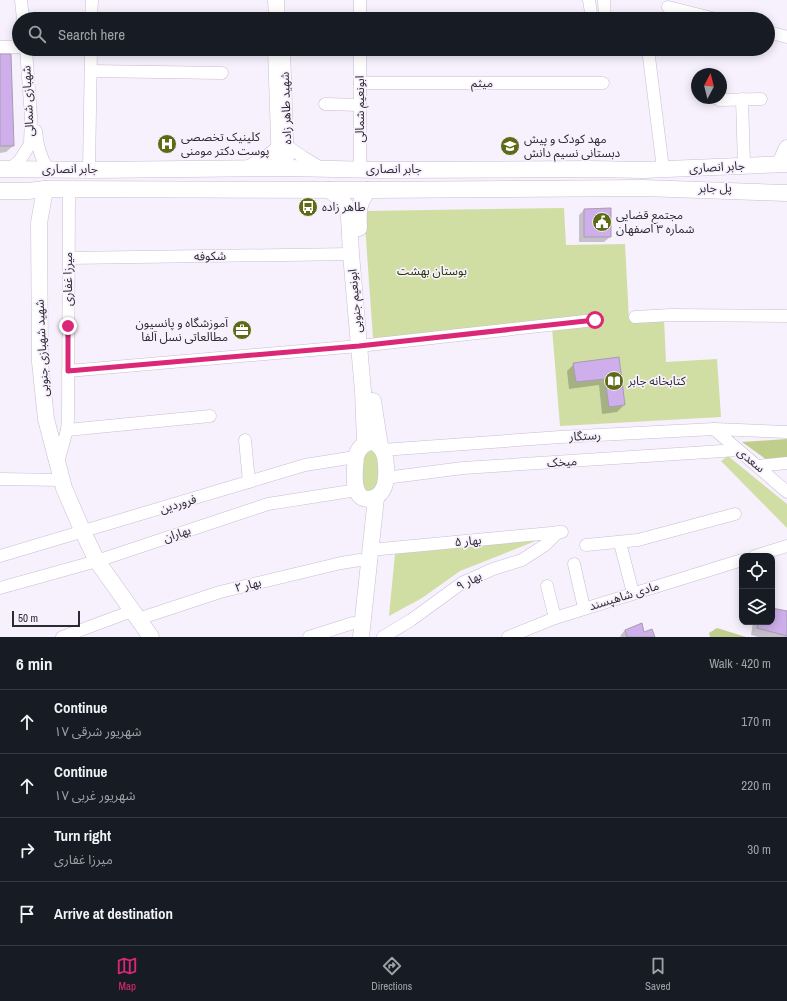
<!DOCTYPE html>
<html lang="en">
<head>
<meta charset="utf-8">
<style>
  body { margin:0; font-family:"Archivo Narrow","Noto Sans Arabic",sans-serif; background:#242831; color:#f1f3f6 }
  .controls { position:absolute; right:12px; bottom:12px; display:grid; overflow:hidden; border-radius:8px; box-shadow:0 2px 10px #0003 }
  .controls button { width:36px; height:36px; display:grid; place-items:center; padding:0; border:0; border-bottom:1px solid #363941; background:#171b24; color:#f1f3f6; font:20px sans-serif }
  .compass { position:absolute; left:691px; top:68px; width:36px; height:36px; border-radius:50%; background:#171b24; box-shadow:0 2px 10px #0003; rotate:7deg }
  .scale { position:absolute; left:12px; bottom:10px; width:68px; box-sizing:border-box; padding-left:4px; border:2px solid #2e2a32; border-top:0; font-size:11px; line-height:14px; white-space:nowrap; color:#2e2a32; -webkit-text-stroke:3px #f7f0fd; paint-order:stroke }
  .stop { position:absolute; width:12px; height:12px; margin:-9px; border:3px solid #db2777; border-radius:50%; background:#fff }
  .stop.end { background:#db2777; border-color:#fff; box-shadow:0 1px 4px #0008 }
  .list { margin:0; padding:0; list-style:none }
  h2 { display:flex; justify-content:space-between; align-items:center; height:52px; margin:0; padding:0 16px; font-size:17px }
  h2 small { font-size:13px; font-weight:400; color:#9ea1a6 }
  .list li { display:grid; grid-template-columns:26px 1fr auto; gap:12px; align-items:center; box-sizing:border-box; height:64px; padding:0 16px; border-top:1px solid #363941 }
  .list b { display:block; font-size:15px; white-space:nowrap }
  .list p { margin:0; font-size:13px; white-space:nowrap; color:#9ea1a6 }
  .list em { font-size:13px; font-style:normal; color:#9ea1a6 }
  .icon { flex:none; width:22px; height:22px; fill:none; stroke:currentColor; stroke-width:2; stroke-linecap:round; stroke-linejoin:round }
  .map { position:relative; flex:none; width:787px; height:637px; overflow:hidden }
  .search { position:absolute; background:#171b24; box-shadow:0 2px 10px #0003; left:12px; right:12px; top:12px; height:44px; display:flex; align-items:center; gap:10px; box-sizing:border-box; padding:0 14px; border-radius:22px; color:#9ea1a6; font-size:15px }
  .sheet { height:308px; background:#171b24 }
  nav { display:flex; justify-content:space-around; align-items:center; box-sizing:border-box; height:56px; border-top:1px solid #363941; background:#171b24; font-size:11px; color:#9ea1a6 }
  nav a { display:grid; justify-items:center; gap:2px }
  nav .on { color:#db2777 }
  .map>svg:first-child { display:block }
</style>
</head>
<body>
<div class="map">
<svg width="787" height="637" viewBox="0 0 787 637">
  <rect width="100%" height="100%" fill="#f7f0fd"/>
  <!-- green -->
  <g fill="#d0dea4">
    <path d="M564 208 566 245 625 244 629 320 664 319 666 362 717 359 721 417 560 426 552 328 373 338 364 211Z"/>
    <path d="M374 447 381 459 378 487 368 492 362 491 359 456Z"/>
    <path d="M728 456 787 504V528L721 461Z"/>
    <path d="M538 540 460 571 422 598 389 616 395 554Z"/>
  </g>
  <!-- forest -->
  <g fill="#bfce8b">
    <path d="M787 439V457L767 460 742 442Z"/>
    <path d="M717 628 746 637H710L709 633Z"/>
  </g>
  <!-- shadow -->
  <g fill="#0003">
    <path d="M0 55 13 146 6 152 0 153Z"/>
    <path d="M584 210 610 237 604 242H579V215Z"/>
    <path d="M619 358 624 405 617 412 602 414 599 385 569 389 567 371 574 364Z"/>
    <path d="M772 609 787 612V637H758L751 635 753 622H772Z"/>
    <path d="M625 630 643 633 654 637H621L620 636Z"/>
  </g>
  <!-- building -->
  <g fill="#ceaeeb" stroke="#a79db0">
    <path d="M0 54H11L14 146H0Z"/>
    <path d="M611 208V237H584V209Z"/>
    <path d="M619 357 625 405 609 407 605 379 576 382 573 363Z"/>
    <path d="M772 608 787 611V636L757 628 759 622H772Z"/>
    <path d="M642 623 644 632 652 629 655 637H627L625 630Z"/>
  </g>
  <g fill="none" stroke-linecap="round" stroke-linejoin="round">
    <!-- minor casing -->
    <g stroke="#c8bed2" stroke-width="13">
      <g id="minor">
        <path d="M21 0 23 19"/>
        <path d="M589 0 592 19"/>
        <path d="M604 0 605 19"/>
        <path d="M668 7 716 19"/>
        <path d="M91 19 92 0"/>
        <path d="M360 19V0"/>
        <path d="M768 32 787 37"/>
        <path d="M0 47H19"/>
        <path d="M274 49 278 168"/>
        <path d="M284 49 288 168"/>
        <path d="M648 49 663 169"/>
        <path d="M91 71 222 73"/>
        <path d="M360 83H603"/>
        <path d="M742 99 744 165"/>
        <path d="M719 100 761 99"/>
        <path d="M325 104 360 105"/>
        <path d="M36 131C37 146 40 157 48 169"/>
        <path d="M287 146 303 157 321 168"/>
        <path d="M245 168 265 157 278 147"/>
        <path d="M10 169 20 160 30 144 31 117 26 49"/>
        <path d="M360 169V49"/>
        <path d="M89 170 91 49"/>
        <path d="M69 258 351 254"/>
        <path d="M635 317 671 315 787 316"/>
        <path d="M68 371 359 346 595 320"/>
        <path d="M714 429 787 492"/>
        <path d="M67 430 210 416"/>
        <path d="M245 440 249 482"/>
        <path d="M382 450 560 437 714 429 787 432"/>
        <path d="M58 462 67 430 68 419 69 190"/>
        <path d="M758 466 787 463"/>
        <path d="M385 478 463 468 738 450"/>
        <path d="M0 479 62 480"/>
        <path d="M620 543 633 593"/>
        <path d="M586 545 638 540 735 514"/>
        <path d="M370 550 562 532"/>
        <path d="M0 556 305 465 349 458 356 460"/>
        <path d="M755 556 787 546"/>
        <path d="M574 564 584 608"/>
        <path d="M547 586 555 618"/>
        <path d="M0 588 97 561 268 504 357 490"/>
        <path d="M138 619 220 592 341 563 360 560"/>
        <path d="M62 637 132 611"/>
        <path d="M309 637 353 623"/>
        <path d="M383 637 411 620 462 583 493 569 522 560 545 545 558 532"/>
        <path d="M508 637 555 618 742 560"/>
      </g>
    </g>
    <!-- major casing -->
    <g stroke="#c8bed2" stroke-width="17">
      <g id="major">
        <path d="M276 0 277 19"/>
        <path d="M780 164 787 148"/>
        <path d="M0 169 94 170 288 168 380 170 590 169 643 170 787 164"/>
        <path d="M45 189 39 223 40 362 46 419 64 488 83 532 97 561 151 637"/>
        <path d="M329 190 340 198 348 209 349 217 351 254 363 391 365 443"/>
        <path d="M0 191H28L45 189 368 190 643 188 787 193"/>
        <path d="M359 228C358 211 358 204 368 190"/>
        <path d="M373 401 380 446"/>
        <path d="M373 441C375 443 378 445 380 447 388 455 388 482 382 491 379 496 375 498 369 499 350 500 355 468 356 457 358 448 364 443 373 441Z"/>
        <path d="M361 637 376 498"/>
      </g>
    </g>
    <!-- minor -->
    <use href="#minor" stroke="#fff" stroke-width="12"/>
    <!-- major -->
    <use href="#major" stroke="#fff" stroke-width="16"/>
  </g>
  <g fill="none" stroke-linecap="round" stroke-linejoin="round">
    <!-- route -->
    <path stroke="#db2777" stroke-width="5" d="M68 326V371L359 346 595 320"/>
  </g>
  <!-- icons -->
  <defs>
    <g id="hospital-disc" transform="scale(1)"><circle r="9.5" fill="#5d6b14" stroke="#f7f0fd"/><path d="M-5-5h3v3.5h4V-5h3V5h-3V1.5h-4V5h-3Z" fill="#fff"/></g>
    <g id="school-disc" transform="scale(1)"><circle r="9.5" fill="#5d6b14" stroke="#f7f0fd"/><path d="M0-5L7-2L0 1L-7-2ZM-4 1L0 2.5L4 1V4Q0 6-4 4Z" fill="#fff"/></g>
    <g id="bus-disc" transform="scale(1)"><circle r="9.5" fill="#5d6b14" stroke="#f7f0fd"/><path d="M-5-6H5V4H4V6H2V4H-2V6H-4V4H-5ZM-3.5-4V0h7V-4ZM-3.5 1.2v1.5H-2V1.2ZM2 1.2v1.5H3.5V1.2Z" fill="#fff"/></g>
    <g id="civic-disc" transform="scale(1)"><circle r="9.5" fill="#5d6b14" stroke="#f7f0fd"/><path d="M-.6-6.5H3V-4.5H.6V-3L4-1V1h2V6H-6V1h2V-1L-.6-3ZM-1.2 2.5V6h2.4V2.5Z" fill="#fff"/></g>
    <g id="office-disc" transform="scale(1)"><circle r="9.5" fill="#5d6b14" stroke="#f7f0fd"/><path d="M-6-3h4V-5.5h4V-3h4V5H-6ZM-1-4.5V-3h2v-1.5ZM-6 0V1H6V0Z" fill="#fff"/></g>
    <g id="library-disc" transform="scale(1)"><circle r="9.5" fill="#5d6b14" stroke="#f7f0fd"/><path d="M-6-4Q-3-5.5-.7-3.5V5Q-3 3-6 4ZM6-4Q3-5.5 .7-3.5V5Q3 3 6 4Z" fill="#fff"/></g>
  </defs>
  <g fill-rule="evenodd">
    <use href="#hospital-disc" x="167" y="144"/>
    <use href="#school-disc" x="510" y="146"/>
    <use href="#bus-disc" x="308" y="207"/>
    <use href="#civic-disc" x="602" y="222"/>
    <use href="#office-disc" x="242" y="330"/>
    <use href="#library-disc" x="614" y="381"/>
  </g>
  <g text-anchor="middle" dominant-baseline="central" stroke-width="3.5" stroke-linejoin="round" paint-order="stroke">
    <!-- street labels -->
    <g font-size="12" fill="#2e2a32" stroke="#f7f0fd">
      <text x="482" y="83">میثم</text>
      <text transform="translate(28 101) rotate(-93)">شهبازی شمالی</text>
      <text transform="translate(286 108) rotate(-92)">شهید طاهر زاده</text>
      <text transform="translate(360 109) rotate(-90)">ابونعیم شمالی</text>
      <text transform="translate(717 167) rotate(-3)">جابر انصاری</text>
      <text x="70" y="169">جابر انصاری</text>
      <text x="394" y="169">جابر انصاری</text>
      <text transform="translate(715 188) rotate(-1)">پل جابر</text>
      <text transform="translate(210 256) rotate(-1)">شکوفه</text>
      <text transform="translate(68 279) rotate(-90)">میرزا غفاری</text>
      <text transform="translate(355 301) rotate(-95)">ابونعیم جنوبی</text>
      <text transform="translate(42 348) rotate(-93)">شهید شهبازی جنوبی</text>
      <text transform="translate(585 436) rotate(-3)">رستگار</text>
      <text transform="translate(751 460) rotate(40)">سعدی</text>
      <text transform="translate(562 462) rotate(-4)">میخک</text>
      <text transform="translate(178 504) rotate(-17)">فروردین</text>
      <text transform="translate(177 534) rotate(-18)">بهاران</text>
      <text transform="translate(468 541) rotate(-5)">بهار ۵</text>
      <text transform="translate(469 581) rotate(-28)">بهار ۹</text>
      <text transform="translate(248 585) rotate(-14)">بهار ۲</text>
      <text transform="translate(624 596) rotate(-17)">مادی شاهپسند</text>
    </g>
    <!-- poi labels -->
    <g font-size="12" fill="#2e2a32" stroke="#f7f0fd" text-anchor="start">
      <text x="181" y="137">کلینیک تخصصی<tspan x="181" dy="14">پوست دکتر مومنی</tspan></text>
      <text x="524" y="139">مهد کودک و پیش<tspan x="524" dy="14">دبستانی نسیم دانش</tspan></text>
      <text x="322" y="207">طاهر زاده</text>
      <text x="616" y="215">مجتمع قضایی<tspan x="616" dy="14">شماره ۳ اصفهان</tspan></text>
      <text x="228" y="323" text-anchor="end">آموزشگاه و پانسیون<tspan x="228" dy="14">مطالعاتی نسل آلفا</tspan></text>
      <text x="628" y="381">کتابخانه جابر</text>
    </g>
    <!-- park labels -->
    <g font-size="12" fill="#2c3400" stroke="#f7f0fd">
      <text x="432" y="271">بوستان بهشت</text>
    </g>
  </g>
</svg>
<div class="controls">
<button><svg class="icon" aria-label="locate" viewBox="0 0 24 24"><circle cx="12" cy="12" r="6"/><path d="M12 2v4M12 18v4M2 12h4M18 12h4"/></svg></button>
<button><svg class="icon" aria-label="layers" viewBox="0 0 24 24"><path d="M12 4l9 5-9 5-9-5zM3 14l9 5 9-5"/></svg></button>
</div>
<svg class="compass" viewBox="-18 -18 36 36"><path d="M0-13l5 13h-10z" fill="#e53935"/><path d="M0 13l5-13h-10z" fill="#9ea1a6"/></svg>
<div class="scale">50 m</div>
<div class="stop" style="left:595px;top:320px"></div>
<div class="stop end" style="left:68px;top:326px"></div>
<div class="search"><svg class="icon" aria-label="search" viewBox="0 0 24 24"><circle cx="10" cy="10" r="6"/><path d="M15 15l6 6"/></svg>Search here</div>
</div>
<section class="sheet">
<h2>6 min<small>Walk · 420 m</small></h2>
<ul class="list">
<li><svg class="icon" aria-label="ahead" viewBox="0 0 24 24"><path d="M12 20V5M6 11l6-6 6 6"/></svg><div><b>Continue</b><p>۱۷ شهریور شرقی</p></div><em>170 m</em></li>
<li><svg class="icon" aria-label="ahead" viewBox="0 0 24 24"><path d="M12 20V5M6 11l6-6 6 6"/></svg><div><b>Continue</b><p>۱۷ شهریور غربی</p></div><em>220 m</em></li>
<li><svg class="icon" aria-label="right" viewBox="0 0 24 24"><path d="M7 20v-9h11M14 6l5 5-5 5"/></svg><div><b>Turn right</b><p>میرزا غفاری</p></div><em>30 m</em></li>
<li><svg class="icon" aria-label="arrive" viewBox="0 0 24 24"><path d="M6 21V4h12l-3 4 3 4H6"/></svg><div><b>Arrive at destination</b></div></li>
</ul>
</section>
<nav>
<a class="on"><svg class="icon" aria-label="map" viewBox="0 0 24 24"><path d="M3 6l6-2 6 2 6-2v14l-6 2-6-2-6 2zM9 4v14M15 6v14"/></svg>Map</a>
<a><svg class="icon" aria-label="directions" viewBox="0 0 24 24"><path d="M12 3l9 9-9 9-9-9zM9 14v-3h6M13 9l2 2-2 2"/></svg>Directions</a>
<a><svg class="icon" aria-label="saved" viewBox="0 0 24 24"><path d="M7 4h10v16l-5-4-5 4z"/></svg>Saved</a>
</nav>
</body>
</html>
